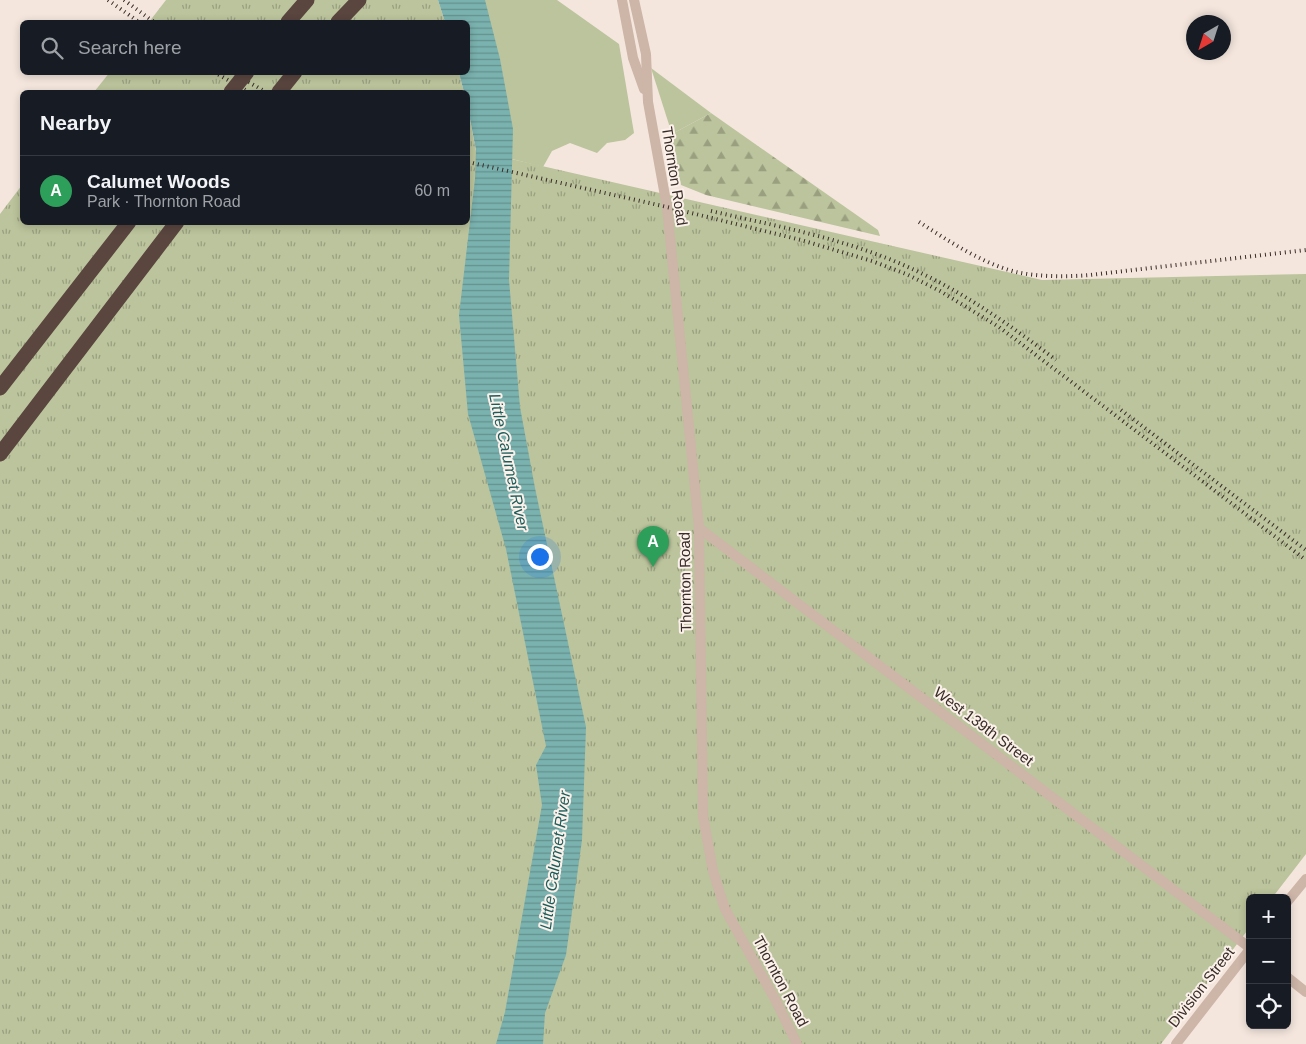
<!DOCTYPE html>
<html lang="en">
<head>
<meta charset="utf-8">
<style>
  body { margin:0; font-family:Arial,sans-serif; background:#242831; color:#f1f3f6 }
  .controls { position:absolute; right:15px; bottom:15px; display:grid; overflow:hidden; border-radius:8px; box-shadow:0 2px 8px #0003 }
  .controls button { width:45px; height:45px; display:grid; place-items:center; padding:0; border:0; border-bottom:1px solid #363941; background:#171b24; color:#f1f3f6; font:25px sans-serif }
  .compass { position:absolute; left:1186px; top:15px; width:45px; height:45px; border-radius:50%; background:#171b24; box-shadow:0 2px 8px #0003; rotate:219deg }
  .you { position:absolute; left:539px; top:556px; width:18px; height:18px; margin:-12px; border:4px solid #fff; border-radius:50%; background:#1a73e8; box-shadow:0 0 0 8px #1a73e833 }
  .badge { display:grid; place-items:center; width:32px; height:32px; border-radius:50%; background:#d93025; color:#fff; font-size:16px; font-weight:700 }
  .pin { position:absolute; translate:-50% -41px; filter:drop-shadow(0 1px 2px #0008) }
  .pin::after { content:''; position:absolute; top:26px; width:18px; height:15px; background:inherit; clip-path:polygon(0 0,100% 0,50% 100%) }
  .list { margin:0; padding:0; list-style:none }
  h2 { display:flex; justify-content:space-between; align-items:center; height:65px; margin:0; padding:0 20px; font-size:21px }
  h2 small { font-size:16px; font-weight:400; color:#9ea1a6 }
  .list li { display:grid; grid-template-columns:32px 1fr auto; gap:15px; align-items:center; box-sizing:border-box; height:70px; padding:0 20px; border-top:1px solid #363941 }
  .list b { display:block; font-size:19px; white-space:nowrap }
  .list p { margin:0; font-size:16px; white-space:nowrap; color:#9ea1a6 }
  .list em { font-size:16px; font-style:normal; color:#9ea1a6 }
  .icon { flex:none; width:28px; height:28px; fill:none; stroke:currentColor; stroke-width:2; stroke-linecap:round; stroke-linejoin:round }
  .map { position:relative; flex:none; width:1306px; height:1044px; overflow:hidden }
  .search { position:absolute; background:#171b24; box-shadow:0 2px 8px #0003; left:20px; top:20px; width:450px; height:55px; display:flex; align-items:center; gap:12px; box-sizing:border-box; padding:0 18px; border-radius:8px; color:#9ea1a6; font-size:19px }
  .panel { position:absolute; background:#171b24; box-shadow:0 2px 8px #0003; left:20px; top:90px; width:450px; height:135px; border-radius:8px }
  .map>svg:first-child { display:block }
</style>
</head>
<body>
<div class="map">
<svg width="1306" height="1044" viewBox="0 0 1306 1044">
  <defs>
    <pattern id="forest-firs" width="22" height="20" patternUnits="userSpaceOnUse" patternTransform="scale(1.25)"><rect width="22" height="20" fill="#bbc49c"/><path d="M5 1l3.5 6h-7zM16 11l3.5 6h-7z" fill="#999f7f"/></pattern>
    <pattern id="park-tufts" width="24" height="20" patternUnits="userSpaceOnUse" patternTransform="scale(1.25)"><rect width="24" height="20" fill="#bbc49c"/><path d="M3 7l-1-3M5 7V3M7 7l1-3M15 17l-1-3M17 17v-4M19 17l1-3" fill="none" stroke="#999f7f"/></pattern>
    <pattern id="water-rules" width="6" height="5" patternUnits="userSpaceOnUse" patternTransform="scale(1.25)"><rect width="6" height="5" fill="#7ab2af"/><path d="M0 2.5h6" fill="none" stroke="#65918e"/></pattern>
  </defs>
  <rect width="100%" height="100%" fill="#f4e6dd"/>
  <!-- green -->
  <g fill="#bbc49c">
    <path d="M481 0H557L619 44 634 133 625 140 607 143 597 153 570 143 552 151 543 167 512 159 511 133Z"/>
    <path d="M651 68 711 113 672 134Z"/>
  </g>
  <!-- forest -->
  <path fill="url(#forest-firs)" d="M711 113 878 230 880 236 706 195 681 185 671 153 672 134Z"/>
  <!-- park -->
  <g fill="url(#park-tufts)">
    <path d="M166 0H438L445 22H149Z"/>
    <path d="M110 72 459 73 464 92H94Z"/>
    <path d="M468 109 476 151 1042 280 1306 274V854L1272 898H1250V927L1161 1044H0V214L22 185V222H468Z"/>
  </g>
  <!-- water -->
  <path fill="url(#water-rules)" d="M438 0H485L500 59 513 129 509 280 520 407 535 488 586 727 582 840 566 955 545 1013 543 1044H496L505 1012 542 805 536 765 546 746 506 549 468 414 459 315 475 179 476 150 468 109V92H464L459 73 468 72V22H445Z"/>
  <g fill="none" stroke-linecap="round" stroke-linejoin="round">
    <!-- street -->
    <g stroke="#cdb5a8" stroke-width="10">
      <path d="M622 0 633 58 644 89"/>
      <path d="M634 0 646 54 648 102 667 207 699 528 703 816 713 871 725 909 776 1001 797 1044"/>
      <path d="M699 528 1250 948"/>
      <path d="M1287 902 1306 879"/>
      <path d="M1287 977 1306 992"/>
      <path d="M1176 1044 1250 949"/>
    </g>
    <!-- highway -->
    <g stroke="#5a453f" stroke-width="15">
      <path d="M288 22 307 0"/>
      <path d="M338 22 359 0"/>
      <path d="M279 92 295 72"/>
      <path d="M0 388 129 222"/>
      <path d="M0 454 177 222"/>
    </g>
    <!-- rail -->
    <g stroke="#392c28" stroke-width="4" stroke-dasharray="1 4" stroke-linecap="butt">
      <path d="M108 0 139 22"/>
      <path d="M124 0 154 22"/>
      <path d="M214 72 249 92"/>
      <path d="M231 72 266 92"/>
      <path d="M468 162 667 207 801 240 872 261 906 274 940 291 999 327 1306 560"/>
      <path d="M711 211C772 225 836 237 894 261 953 285 1005 321 1056 360"/>
      <path d="M919 222C949 241 981 263 1016 272 1039 277 1066 277 1090 275L1306 250"/>
      <path d="M1121 410 1306 550"/>
    </g>
    <!-- highway-bridge -->
    <path stroke="#5a453f" stroke-width="15" d="M231 92 247 72"/>
  </g>
  <g text-anchor="middle" dominant-baseline="central" stroke-width="4" stroke-linejoin="round" paint-order="stroke">
    <!-- street labels -->
    <g font-size="15" fill="#392c28" stroke="#fbf1ea">
      <text transform="translate(675 176) rotate(81)">Thornton Road</text>
      <text transform="translate(685 582) rotate(-91)">Thornton Road</text>
      <text transform="translate(984 726) rotate(37)">West 139th Street</text>
      <text transform="translate(781 981) rotate(62)">Thornton Road</text>
      <text transform="translate(1201 987) rotate(-52)">Division Street</text>
    </g>
    <!-- water labels -->
    <g font-size="16" font-style="italic" fill="#1b5d5b" stroke="#fbf1ea">
      <text transform="translate(509 462) rotate(78)">Little Calumet River</text>
      <text transform="translate(555 860) rotate(-82)">Little Calumet River</text>
    </g>
  </g>
</svg>
<div class="controls">
<button>+</button>
<button>−</button>
<button><svg class="icon" aria-label="locate" viewBox="0 0 24 24"><circle cx="12" cy="12" r="6"/><path d="M12 2v4M12 18v4M2 12h4M18 12h4"/></svg></button>
</div>
<svg class="compass" viewBox="-18 -18 36 36"><path d="M0-13l5 13h-10z" fill="#e53935"/><path d="M0 13l5-13h-10z" fill="#9ea1a6"/></svg>
<div class="you"></div>
<div class="pin badge" style="left:653px;top:567px;background:#2e9e5b">A</div>
<div class="search"><svg class="icon" aria-label="search" viewBox="0 0 24 24"><circle cx="10" cy="10" r="6"/><path d="M15 15l6 6"/></svg>Search here</div>
<section class="panel">
<h2>Nearby<small></small></h2>
<ul class="list">
<li><span class="badge" style="background:#2e9e5b">A</span><div><b>Calumet Woods</b><p>Park · Thornton Road</p></div><em>60 m</em></li>
</ul>
</section>
</div>
</body>
</html>
